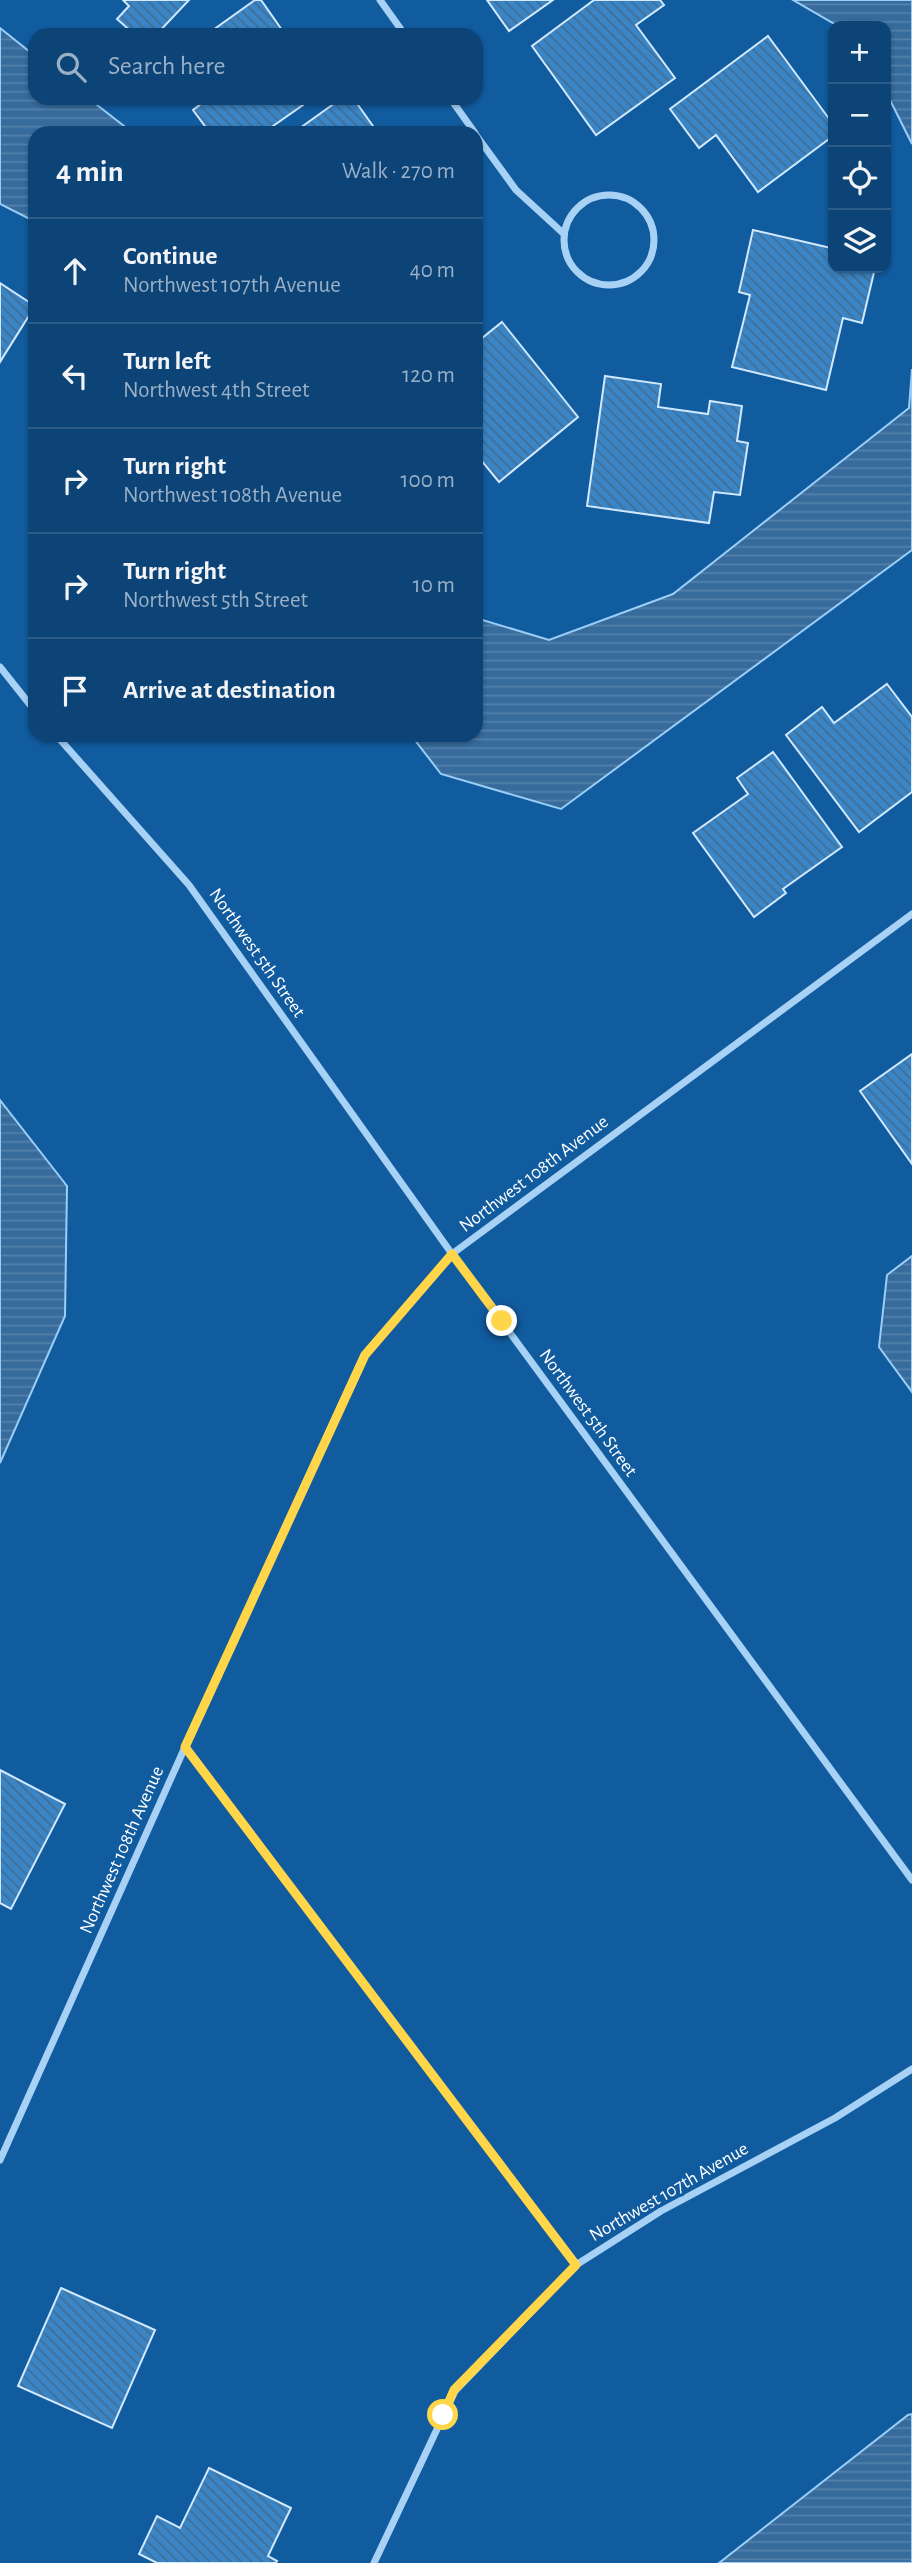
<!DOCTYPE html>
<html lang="en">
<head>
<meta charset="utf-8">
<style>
  body { margin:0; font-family:"Alegreya Sans",sans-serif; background:#1b4e7f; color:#f1f3f6 }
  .controls { position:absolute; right:21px; top:21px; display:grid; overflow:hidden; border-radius:14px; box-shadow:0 2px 5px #0004 }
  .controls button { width:63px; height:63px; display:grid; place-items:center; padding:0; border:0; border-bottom:2px solid #2d5c89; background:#0d4477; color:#f1f3f6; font:35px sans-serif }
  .stop { position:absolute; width:21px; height:21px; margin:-16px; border:5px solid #ffd54a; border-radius:50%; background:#fff }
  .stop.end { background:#ffd54a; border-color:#fff; box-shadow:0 2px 7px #0008 }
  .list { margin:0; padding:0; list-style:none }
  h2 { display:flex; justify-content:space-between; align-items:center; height:91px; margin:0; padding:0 28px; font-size:30px }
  h2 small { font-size:23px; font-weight:400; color:#9ab0c6 }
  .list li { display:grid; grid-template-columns:46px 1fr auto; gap:21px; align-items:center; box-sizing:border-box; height:105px; padding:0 28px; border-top:2px solid #2d5c89 }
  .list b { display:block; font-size:26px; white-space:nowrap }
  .list p { margin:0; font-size:23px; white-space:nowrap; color:#9ab0c6 }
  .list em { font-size:23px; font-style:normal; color:#9ab0c6 }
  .icon { flex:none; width:38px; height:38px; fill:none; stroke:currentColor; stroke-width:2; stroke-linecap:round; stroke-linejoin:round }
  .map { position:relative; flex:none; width:912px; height:2563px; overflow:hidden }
  .search { position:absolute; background:#0d4477; box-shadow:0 2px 5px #0004; left:28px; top:28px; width:455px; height:77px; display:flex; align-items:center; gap:18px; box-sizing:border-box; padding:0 24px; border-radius:21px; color:#9ab0c6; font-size:26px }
  .panel { position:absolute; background:#0d4477; box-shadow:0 2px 5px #0004; left:28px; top:126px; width:455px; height:616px; border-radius:21px }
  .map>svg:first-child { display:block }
</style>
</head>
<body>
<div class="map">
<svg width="912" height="2563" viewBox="0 0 912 2563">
  <defs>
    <pattern id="water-rules" width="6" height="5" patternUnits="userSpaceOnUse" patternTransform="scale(1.75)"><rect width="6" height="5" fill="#366b9c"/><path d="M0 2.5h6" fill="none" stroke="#5481ab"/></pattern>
    <pattern id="building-back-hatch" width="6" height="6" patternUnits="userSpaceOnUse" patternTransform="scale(1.75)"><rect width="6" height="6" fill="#3a85c6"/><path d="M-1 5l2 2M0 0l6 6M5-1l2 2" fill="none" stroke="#416e95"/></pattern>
  </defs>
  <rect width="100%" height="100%" fill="#115b9f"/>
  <!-- water -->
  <g fill="url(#water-rules)" stroke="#9acef8" stroke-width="2">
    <path d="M793 0H912V144L886 92V26H838Z"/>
    <path d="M0 28 35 56V98H88L133 133H35V226L30 219 0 204Z"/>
    <path d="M912 369V550L561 809 441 774 411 735H476V618L549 640 673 594 909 408Z"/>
    <path d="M0 1100 67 1186 65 1316 0 1463Z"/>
    <path d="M912 1256V1392L879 1347 887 1275Z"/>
    <path d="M912 2414V2563H719L908 2415Z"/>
  </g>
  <!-- building -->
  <g fill="url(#building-back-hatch)" stroke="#d1e9fe" stroke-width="2">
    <path d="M123 0H189L156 35H135L117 19 129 6Z"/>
    <path d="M255 0H261L282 30 275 35H206Z"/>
    <path d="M487 0H553L509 31Z"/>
    <path d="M594 0H660L664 5 636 25 675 78 596 135 532 46Z"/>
    <path d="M768 36 833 124V136L758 192 716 135 699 148 670 109Z"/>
    <path d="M209 98H313L263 133H210L193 110Z"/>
    <path d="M342 98H353L378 133H293Z"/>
    <path d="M753 230 831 248 833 238V268H875L862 323 843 318 826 390 732 367 750 295 739 292Z"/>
    <path d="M0 283 35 306 0 362Z"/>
    <path d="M502 322 578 417 499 482 476 454V343Z"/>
    <path d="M605 376 661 384 658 407 708 414 710 401 742 406 737 441 748 443 740 495 714 492 709 523 587 506Z"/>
    <path d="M887 684 912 717V792L859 832 786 735 822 707 834 723Z"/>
    <path d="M773 752 842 847 783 889 786 893 754 917 693 833 748 794 737 778Z"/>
    <path d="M912 1054V1164L860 1091Z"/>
    <path d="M0 1770 65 1804 11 1909 0 1903Z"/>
    <path d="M61 2288 155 2330 112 2428 18 2386Z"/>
    <path d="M209 2468 291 2508 268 2556 277 2561 276 2563H157L139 2554 157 2516 180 2528Z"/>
  </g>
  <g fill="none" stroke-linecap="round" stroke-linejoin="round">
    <!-- minor -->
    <g stroke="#a8d2f5" stroke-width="7">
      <path d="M380 0 405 35"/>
      <path d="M450 98 475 133"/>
      <path d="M476 135 516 190 564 234"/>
      <circle cx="609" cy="240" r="45"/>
      <path d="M0 667 35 711"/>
      <path d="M56 735 189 885 452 1254 912 1880"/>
      <path d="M185 1747 576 2265"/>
      <path d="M0 2160 185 1747 364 1355 452 1254 912 914"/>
      <path d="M374 2563 455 2391 576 2265 661 2211 835 2118 912 2069"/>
    </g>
  </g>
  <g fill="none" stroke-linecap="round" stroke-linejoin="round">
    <!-- route -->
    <path stroke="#ffd54a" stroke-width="9" d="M443 2415 454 2390 576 2265 185 1747 365 1355 452 1254 502 1321"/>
  </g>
  <g text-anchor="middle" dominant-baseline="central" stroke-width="6" stroke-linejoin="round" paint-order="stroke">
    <!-- street labels -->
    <g font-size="19" fill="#fff" stroke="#115b9f">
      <text transform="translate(257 953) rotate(55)">Northwest 5th Street</text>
      <text transform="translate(534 1174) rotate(-37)">Northwest 108th Avenue</text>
      <text transform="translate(588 1413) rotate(54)">Northwest 5th Street</text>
      <text transform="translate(122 1850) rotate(-66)">Northwest 108th Avenue</text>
      <text transform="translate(669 2192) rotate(-30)">Northwest 107th Avenue</text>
    </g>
  </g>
</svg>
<div class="controls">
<button>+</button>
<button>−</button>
<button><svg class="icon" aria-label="locate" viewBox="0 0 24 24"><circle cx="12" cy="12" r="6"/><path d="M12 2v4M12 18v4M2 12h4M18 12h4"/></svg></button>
<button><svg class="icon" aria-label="layers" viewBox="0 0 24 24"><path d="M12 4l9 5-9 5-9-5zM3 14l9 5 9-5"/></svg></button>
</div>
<div class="stop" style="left:443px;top:2415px"></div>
<div class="stop end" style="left:502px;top:1321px"></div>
<div class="search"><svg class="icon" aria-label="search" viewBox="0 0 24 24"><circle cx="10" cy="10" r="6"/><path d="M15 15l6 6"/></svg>Search here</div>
<section class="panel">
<h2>4 min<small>Walk · 270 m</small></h2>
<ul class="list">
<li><svg class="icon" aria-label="ahead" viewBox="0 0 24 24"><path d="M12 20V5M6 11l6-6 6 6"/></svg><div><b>Continue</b><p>Northwest 107th Avenue</p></div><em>40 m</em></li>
<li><svg class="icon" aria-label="left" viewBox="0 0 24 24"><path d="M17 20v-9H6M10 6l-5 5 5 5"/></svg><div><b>Turn left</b><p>Northwest 4th Street</p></div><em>120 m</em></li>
<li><svg class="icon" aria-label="right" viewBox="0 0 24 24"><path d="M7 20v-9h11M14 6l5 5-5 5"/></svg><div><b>Turn right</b><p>Northwest 108th Avenue</p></div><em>100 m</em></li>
<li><svg class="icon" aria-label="right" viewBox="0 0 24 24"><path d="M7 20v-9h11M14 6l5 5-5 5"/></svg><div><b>Turn right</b><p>Northwest 5th Street</p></div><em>10 m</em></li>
<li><svg class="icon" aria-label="arrive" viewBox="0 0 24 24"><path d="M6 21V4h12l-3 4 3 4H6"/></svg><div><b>Arrive at destination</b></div></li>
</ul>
</section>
</div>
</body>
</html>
